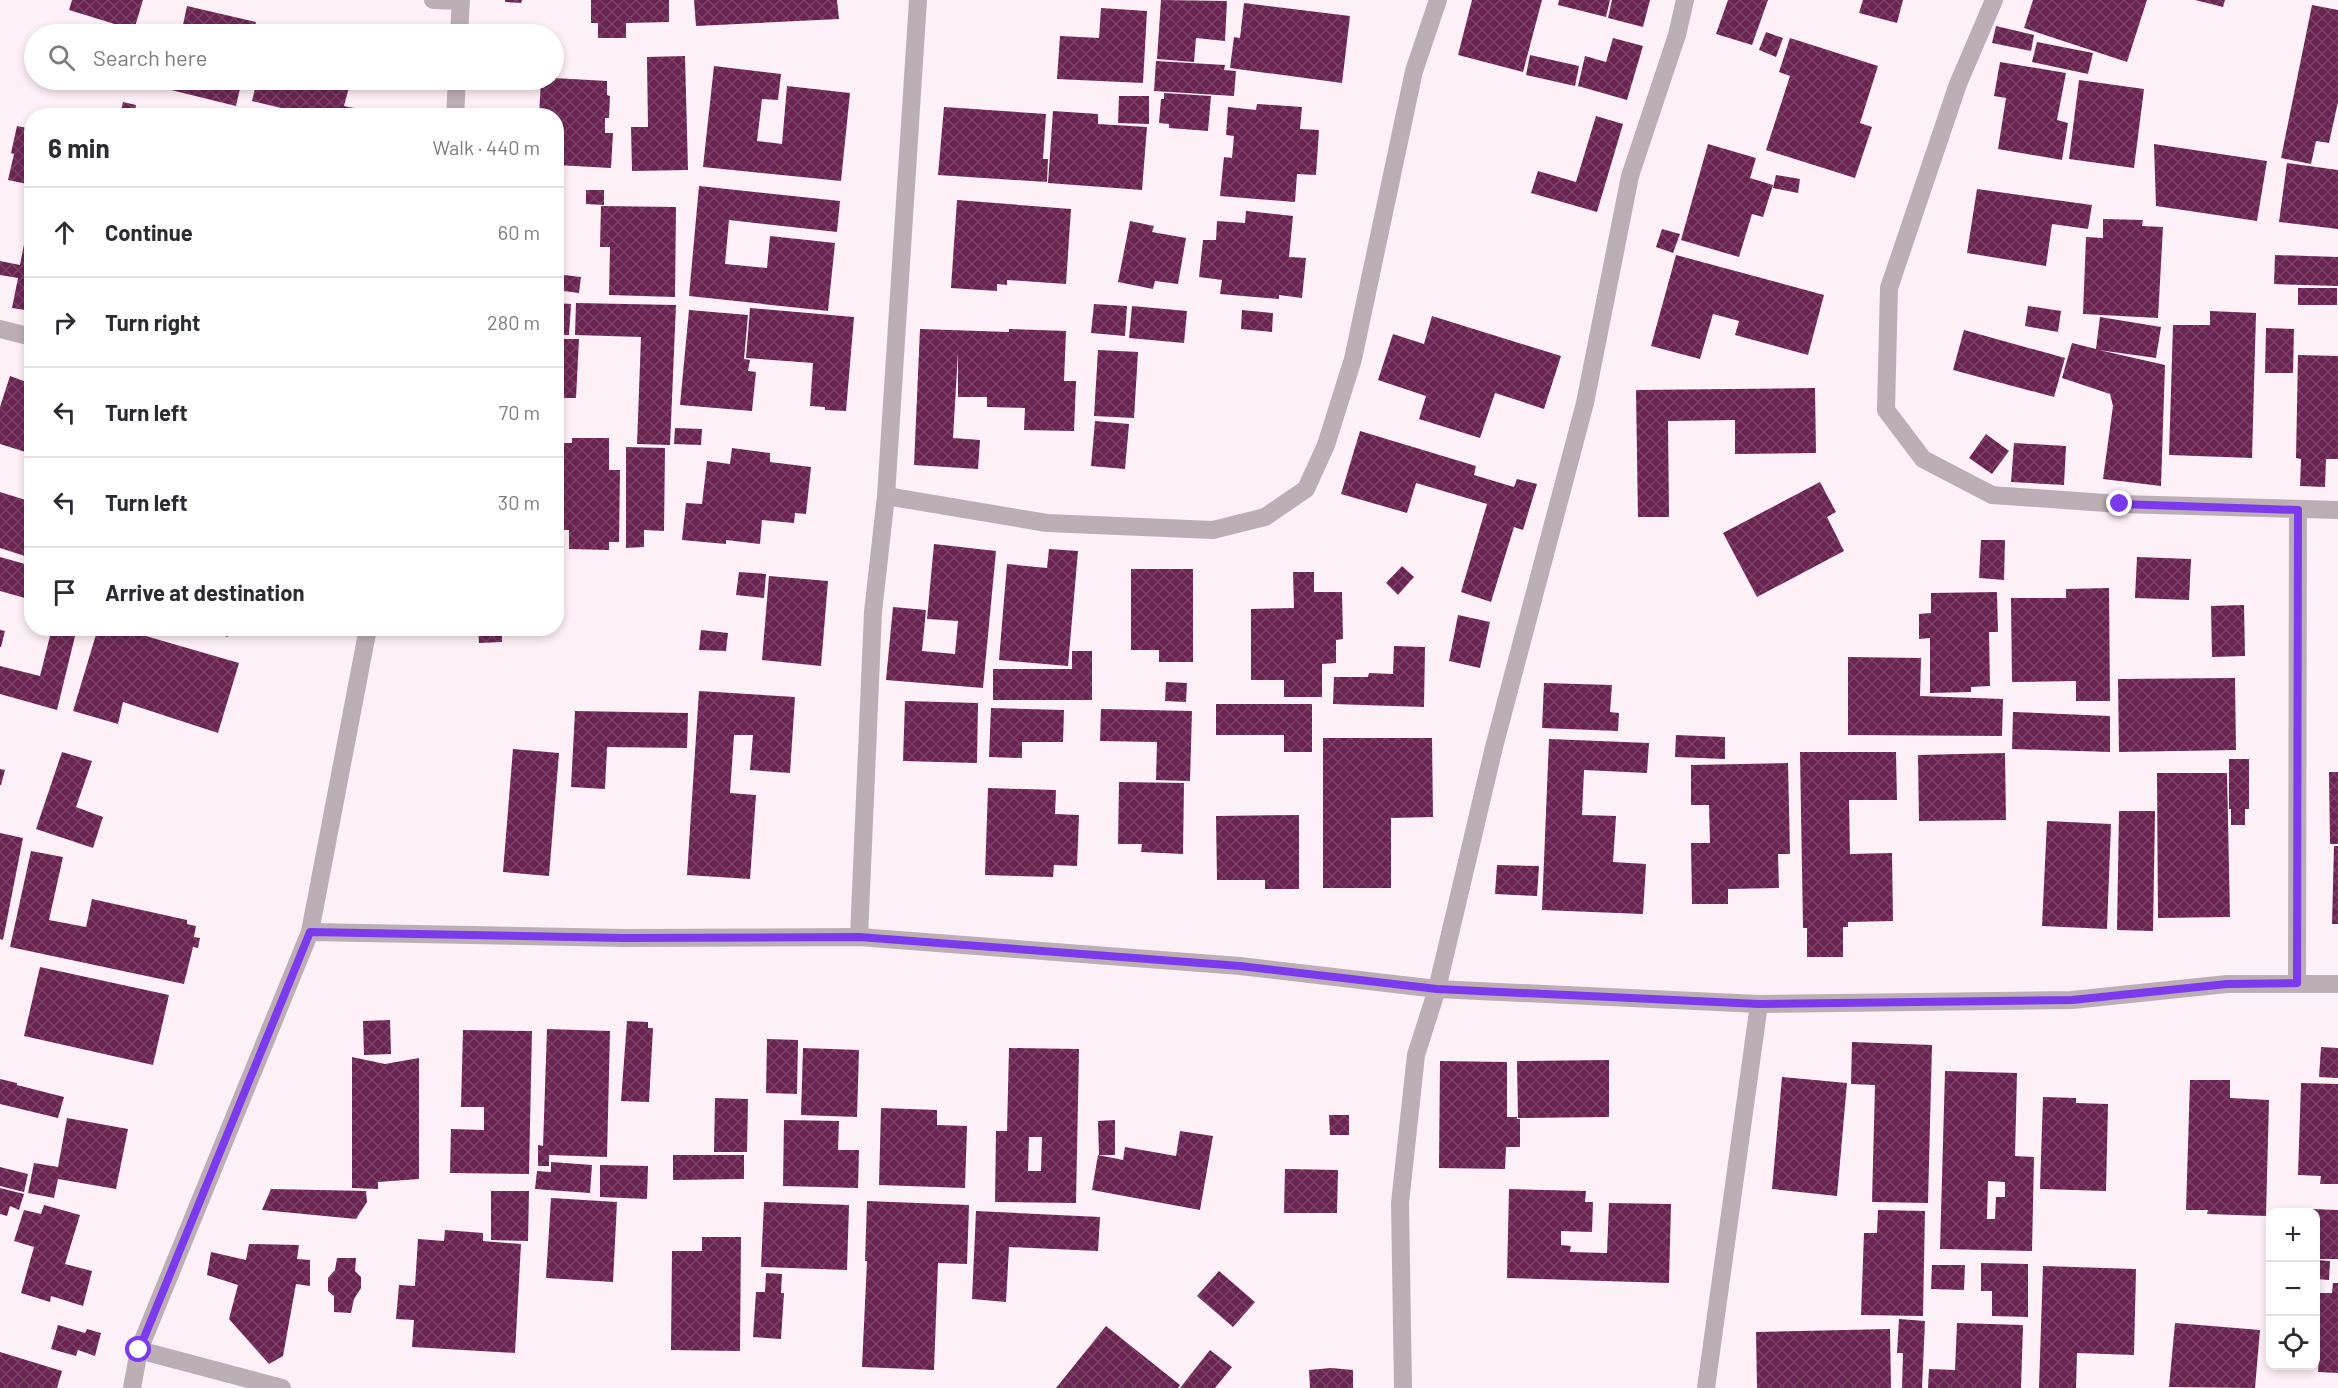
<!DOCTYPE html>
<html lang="en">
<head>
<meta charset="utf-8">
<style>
  body { margin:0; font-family:Barlow,sans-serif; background:#f7f7f7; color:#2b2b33 }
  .controls { position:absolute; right:18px; bottom:18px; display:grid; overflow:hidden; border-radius:12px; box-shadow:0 3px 9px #0003 }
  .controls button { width:54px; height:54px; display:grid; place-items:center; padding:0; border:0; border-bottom:2px solid #e1e1e2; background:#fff; color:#2b2b33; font:30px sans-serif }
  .stop { position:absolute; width:18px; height:18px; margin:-14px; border:4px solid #7c3aed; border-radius:50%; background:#fff }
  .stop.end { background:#7c3aed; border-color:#fff; box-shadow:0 2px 6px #0008 }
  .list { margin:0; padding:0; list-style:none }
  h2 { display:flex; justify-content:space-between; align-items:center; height:78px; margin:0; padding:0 24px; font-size:26px }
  h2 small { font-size:20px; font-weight:400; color:#7c7c81 }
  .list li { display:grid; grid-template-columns:39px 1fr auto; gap:18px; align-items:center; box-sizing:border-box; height:90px; padding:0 24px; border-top:2px solid #e1e1e2 }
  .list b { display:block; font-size:22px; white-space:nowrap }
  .list em { font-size:20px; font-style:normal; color:#7c7c81 }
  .icon { flex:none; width:33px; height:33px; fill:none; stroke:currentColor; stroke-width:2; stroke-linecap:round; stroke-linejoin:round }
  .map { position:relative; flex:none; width:2338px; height:1388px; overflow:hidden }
  .search { position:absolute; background:#fff; box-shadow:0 3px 9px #0003; left:24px; top:24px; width:540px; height:66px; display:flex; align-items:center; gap:15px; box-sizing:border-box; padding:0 21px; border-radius:33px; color:#7c7c81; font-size:22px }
  .panel { position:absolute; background:#fff; box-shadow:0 3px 9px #0003; left:24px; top:108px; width:540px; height:528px; border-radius:24px }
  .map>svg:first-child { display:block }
</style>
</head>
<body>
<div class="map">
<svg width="2338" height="1388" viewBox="0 0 2338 1388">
  <defs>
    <pattern id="building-cross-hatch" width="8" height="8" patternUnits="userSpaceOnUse" patternTransform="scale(1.5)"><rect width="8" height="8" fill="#6a2451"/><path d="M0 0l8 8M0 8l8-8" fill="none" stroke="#7c4367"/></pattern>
  </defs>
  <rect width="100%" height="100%" fill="#fef0f7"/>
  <!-- building -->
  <g fill="url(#building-cross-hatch)" fill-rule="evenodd">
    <path d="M72 0H143L134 30 69 10Z"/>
    <path d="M505 0H522L521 3 505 2Z"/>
    <path d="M591 0H669V22L626 23V38H598V23H591Z"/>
    <path d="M694 0H837L839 19 696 26Z"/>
    <path d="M1161 0 1227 1 1225 41 1196 38 1194 62 1157 59Z"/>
    <path d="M1472 0H1542L1523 72 1458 55Z"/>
    <path d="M1559 0H1610L1606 17 1558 5Z"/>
    <path d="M1612 0H1650L1643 27 1608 18Z"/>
    <path d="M1728 0H1768L1752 45 1716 34Z"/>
    <path d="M1863 0H1903L1897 23 1859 13Z"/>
    <path d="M2033 0H2147L2127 62 2024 28Z"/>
    <path d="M2195 0H2225L2223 7Z"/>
    <path d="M1244 3 1350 16 1342 83 1230 68 1234 37 1240 38Z"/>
    <path d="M2312 5 2338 10V102L2329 143 2316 141 2311 164 2281 158Z"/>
    <path d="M187 6 256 22 253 34H181Z"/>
    <path d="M1101 8 1147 11 1143 83 1057 79 1060 36 1099 38Z"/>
    <path d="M1996 26 2034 35 2031 51 1992 43Z"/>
    <path d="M1766 32 1783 38 1776 57 1759 50Z"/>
    <path d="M1613 38 1643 46 1627 100 1578 86 1585 56 1606 62Z"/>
    <path d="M1790 38 1878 66 1860 123 1872 127 1855 178 1766 150 1790 76 1779 72Z"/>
    <path d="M2037 42 2093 53 2088 74 2032 62Z"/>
    <path d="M1530 55 1579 66 1575 86 1526 75Z"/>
    <path d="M685 56 688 170 632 171 631 127H648L647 57Z"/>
    <path d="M1156 61 1225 65 1224 70 1236 71 1234 96 1154 91Z"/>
    <path d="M2000 62 2066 73 2057 120 2068 123 2062 160 1998 149 2006 98 1994 96Z"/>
    <path d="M714 66 781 74 778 100 762 99 757 141 782 144 787 86 850 93 841 181 703 167Z"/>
    <path d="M554 78 607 81V95L610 96 609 118H605V133H613L611 168 556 165V116H539L541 80Z"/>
    <path d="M170 80H242L236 106 167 89Z"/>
    <path d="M257 80H351L344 106 364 110 362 116H315L252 101Z"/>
    <path d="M2079 80 2144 89 2134 168 2069 159Z"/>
    <path d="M1164 93 1211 96 1208 131 1169 128V124L1159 123 1161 99H1164Z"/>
    <path d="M1119 96H1149V124L1118 123Z"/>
    <path d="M123 102 136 105 134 116H120Z"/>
    <path d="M1257 104 1302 107 1300 129 1319 130 1316 175 1297 174 1295 202 1220 196 1224 157 1232 158 1234 136 1226 135 1228 107 1256 110Z"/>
    <path d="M944 107 1046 114 1043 159H1048L1047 182 938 175Z"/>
    <path d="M1053 111 1098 114V124L1147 127 1142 190 1048 183Z"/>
    <path d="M1596 116 1623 124 1597 212 1531 193 1538 171 1576 182Z"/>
    <path d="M17 126 32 129V185L8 180 14 154 11 153Z"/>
    <path d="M1708 144 1756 158 1750 178 1773 185 1763 217 1752 214 1739 257 1681 240Z"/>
    <path d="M2154 144 2267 161 2257 221 2156 206Z"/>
    <path d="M2287 163 2338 170V229L2279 222Z"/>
    <path d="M1776 175 1800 179 1798 193 1773 188Z"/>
    <path d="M699 186 840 201 837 232 729 220 725 264 767 268 770 236 835 243 828 311 689 296Z"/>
    <path d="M1977 189 2092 205 2088 229 2052 224 2046 266 1967 253Z"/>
    <path d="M586 190H604V205L586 204Z"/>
    <path d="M957 200 1071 209 1066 284 1007 280V285L997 284V291L951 288Z"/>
    <path d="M601 206 676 207 675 297 609 295 610 247H600Z"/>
    <path d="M1246 211 1293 216 1289 257 1306 258 1302 298 1279 295V299L1220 294 1222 280 1199 277 1203 240H1216L1217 221 1245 223Z"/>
    <path d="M2103 219 2143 220 2142 226 2163 227 2158 318 2083 314 2086 237 2103 238Z"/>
    <path d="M1130 221 1154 226 1152 232 1186 238 1178 284 1155 281 1153 289 1118 282Z"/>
    <path d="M1662 229 1680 234 1673 253 1656 247Z"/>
    <path d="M26 234 32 235V311L12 308 18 278 0 275V261L20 265Z"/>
    <path d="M1676 255 1824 295 1808 355 1735 335 1739 321 1713 314 1700 359 1651 346Z"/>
    <path d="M2275 255 2338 257V286L2274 284Z"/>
    <path d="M556 274 581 277 579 293 556 290Z"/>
    <rect x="2298" y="288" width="39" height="17"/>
    <path d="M556 303 571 304 569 335H556Z"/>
    <path d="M576 303 676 305 670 445 637 444 641 337 575 335Z"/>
    <path d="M1094 304 1127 306 1125 336 1091 333Z"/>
    <path d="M1132 306 1187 311 1184 343 1129 338Z"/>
    <path d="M2028 306 2061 311 2058 332 2025 326Z"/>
    <path d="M750 308 854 317 846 411 825 410V407L810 406 813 363 746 358Z"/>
    <path d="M689 310 748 315 744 359 750 360 748 371 756 372 752 411 680 405Z"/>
    <path d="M1242 310 1273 313 1272 332 1241 329Z"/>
    <path d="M2210 311 2256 313 2252 458 2169 455 2173 325H2210Z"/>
    <path d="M1432 316 1561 356 1544 409 1495 393 1480 438 1419 419 1426 396 1378 380 1393 334 1424 344Z"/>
    <path d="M2100 317 2161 327 2156 358 2099 350 2165 365 2161 486 2103 479 2113 406 2110 394 2062 378 2072 343 2096 349Z"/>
    <path d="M2266 328 2294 329 2293 373H2265Z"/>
    <path d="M920 329 1009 332V329L1066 331 1064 381H1076L1074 431 1024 430 1025 408 987 407V397H958V352L953 438 980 440 978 469 914 465Z"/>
    <path d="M1964 330 2065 358 2054 397 1953 370Z"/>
    <path d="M556 339H579L576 398H556Z"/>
    <path d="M1098 350 1138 352 1134 418 1094 416Z"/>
    <path d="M2298 355 2338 356V459H2326L2325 487 2300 486 2301 459 2296 458Z"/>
    <path d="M10 376 32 384V454L0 444V407Z"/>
    <path d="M1815 388 1816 453 1735 454V420L1668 421 1669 517H1638L1636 390Z"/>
    <path d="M1095 421 1129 424 1125 469 1091 466Z"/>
    <path d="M675 428 702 429 701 445 674 444Z"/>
    <path d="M1360 431 1476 466 1474 475 1514 487 1517 479 1537 484 1523 530 1514 527 1491 602 1461 592 1487 504 1416 483 1407 513 1341 494Z"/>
    <path d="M1986 434 2009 451 1992 474 1969 458Z"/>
    <path d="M572 438H609V470H620L619 542H609V550L569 549V530H556V443H572Z"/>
    <path d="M2014 443 2066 446 2064 485 2011 482Z"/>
    <path d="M626 447 665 448 664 531 644 530V547L626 548Z"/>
    <path d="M732 448 770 453V462L811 467 806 514 795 513 794 523 762 520 760 544 726 540V544L682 540 686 503 702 504 707 461 730 464Z"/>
    <path d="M1820 482 1836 512 1827 517 1844 551 1757 597 1723 533Z"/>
    <path d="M0 492 32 502V544L28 557 0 548Z"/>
    <path d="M1981 540H2005L2004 580 1979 578Z"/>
    <path d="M934 544 996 551 983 688 886 680 893 607 926 610 922 651 955 654 958 621 927 619Z"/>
    <path d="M1049 549 1078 551 1068 666 999 660 1007 564 1047 568Z"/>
    <path d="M0 557 32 566V600L0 591Z"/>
    <path d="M2137 557 2191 559 2189 600 2135 598Z"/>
    <path d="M1402 566 1414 577 1398 595 1386 583Z"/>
    <path d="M1131 569H1193V662H1159V650H1131Z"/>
    <path d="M739 572 766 574 764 598 736 595Z"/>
    <path d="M1293 572H1314V592H1342L1343 639 1336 640V663L1322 664V697H1284V680H1251V609L1294 608Z"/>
    <path d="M769 576 828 581 821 666 762 660Z"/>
    <path d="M2109 588 2110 701H2076V681L2012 682 2011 598H2066V589Z"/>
    <path d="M1997 592 1998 632H1989L1990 686 1971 687V692L1930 693V638L1919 639V614L1931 613V593Z"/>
    <path d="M2244 605 2245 656 2212 657 2211 606Z"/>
    <path d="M1458 615 1490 622 1480 668 1449 661Z"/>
    <path d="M52 628H77L57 710 0 694V666L40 676Z"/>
    <path d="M98 628H118L239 663 218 733 123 702 118 724 73 711Z"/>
    <path d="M196 628H230L228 637Z"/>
    <path d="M478 628H502V642L479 643Z"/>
    <path d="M0 630 5 631 1 647H0Z"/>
    <path d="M701 630 728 633 726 651 699 650Z"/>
    <path d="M1394 646 1425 647 1424 707 1333 704 1334 677H1368L1369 673 1393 674Z"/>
    <path d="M1072 651H1092V700H993V669H1072Z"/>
    <path d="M1848 657 1921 658 1920 696 2003 699 2002 736 1848 735Z"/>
    <path d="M2235 678 2236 750 2119 752 2118 679Z"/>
    <path d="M1166 682 1187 683 1186 702 1165 701Z"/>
    <path d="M1544 683 1612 685 1610 712 1619 713 1618 731 1542 728Z"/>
    <path d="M699 691 795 697 790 773 750 770 753 735H734L730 793 756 795 750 879 687 875Z"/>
    <path d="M905 701 978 703 977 763 903 761Z"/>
    <path d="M1216 704H1312V752H1284V735H1216Z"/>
    <path d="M991 708 1064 710 1063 742H1022V758L989 757Z"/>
    <path d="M1101 709 1192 711 1190 781 1156 780 1157 742 1100 741Z"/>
    <path d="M575 711 688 713 687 748 607 747 605 789 571 787Z"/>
    <path d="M2013 712 2110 716V752L2012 749Z"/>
    <path d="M1676 735 1725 737V759L1675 757Z"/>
    <path d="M1323 738H1432L1433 817 1391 818V888H1323Z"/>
    <path d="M1549 739 1649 743 1647 773 1584 770 1582 815 1616 816 1613 862 1646 864 1643 914 1542 910Z"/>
    <path d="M513 749 559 753 549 876 503 872Z"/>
    <path d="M62 752 92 761 76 807 103 817 93 848 36 829Z"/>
    <path d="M1800 752H1896L1897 800H1849L1850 854 1892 853 1893 921 1848 922V927H1843V957H1807V928H1803Z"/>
    <path d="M2005 753 2006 820 1919 821 1918 755Z"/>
    <path d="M2229 759H2249V809H2245V825H2231V809H2229Z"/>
    <path d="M1788 763 1790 854H1778L1779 888 1728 889V904H1692L1691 843H1710L1709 805H1691V765Z"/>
    <path d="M0 769 5 770 1 785H0Z"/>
    <path d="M2329 772H2338V844H2330Z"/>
    <path d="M2157 773H2227L2230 917 2158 918Z"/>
    <path d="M1119 782 1184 783 1183 854 1141 852 1142 844H1118Z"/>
    <path d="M988 788 1056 790 1055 814 1079 815 1077 866 1054 865 1053 877 985 875Z"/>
    <path d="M2119 811H2155L2153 931 2117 930Z"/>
    <path d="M1299 815V889H1265V880H1217L1216 816Z"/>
    <path d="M2047 821 2111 824 2107 929 2042 926Z"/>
    <path d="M0 833 23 838 3 940 0 939Z"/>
    <path d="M2334 846H2338V924H2332Z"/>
    <path d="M31 851 63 857 49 920 86 927 92 899 187 920V924L196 926 194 937 200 938 198 948 193 947 184 984 10 947Z"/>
    <path d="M1497 865 1539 866 1537 896 1495 894Z"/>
    <path d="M40 967 169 995 153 1065 24 1036Z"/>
    <path d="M390 1020 391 1054 364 1055 363 1021Z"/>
    <path d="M627 1021 648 1022V1028H653L649 1102 621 1101Z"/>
    <path d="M547 1029 610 1031 607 1157 549 1155V1166H538V1145L543 1146Z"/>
    <path d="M463 1030 532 1031 529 1174 450 1173 451 1129 484 1130V1107H461Z"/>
    <path d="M767 1039 798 1040 797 1094 766 1093Z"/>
    <path d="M1852 1042 1932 1045 1928 1203 1872 1202 1875 1085 1851 1084Z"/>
    <path d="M2321 1047 2338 1048V1078L2319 1077Z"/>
    <path d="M803 1048 859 1050 857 1117 801 1115Z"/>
    <path d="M1009 1048 1079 1049 1076 1203 995 1202 996 1131H1007ZM1029 1137H1042L1041 1171H1028Z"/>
    <path d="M352 1057 385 1064 419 1058V1179L378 1182V1189L352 1188Z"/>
    <path d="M1609 1060V1117L1518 1118 1517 1061Z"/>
    <path d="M1440 1061 1507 1062V1117H1517V1119H1520V1147H1506L1505 1169 1439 1168Z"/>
    <path d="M1945 1071 2017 1073 2015 1156 2034 1157 2032 1251 1940 1249ZM1988 1181 2005 1182V1197H1996L1995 1219H1987Z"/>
    <path d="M1782 1077 1847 1083 1837 1196 1772 1189Z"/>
    <path d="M0 1079 17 1083V1085L64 1097 58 1118 0 1104Z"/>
    <path d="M2190 1080H2230V1098L2269 1100 2266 1216 2207 1214 2208 1210H2186Z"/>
    <path d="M2301 1083 2338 1084V1184H2320L2321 1176 2298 1175Z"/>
    <path d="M2043 1097 2076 1098V1103L2108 1104 2106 1191 2040 1189Z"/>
    <path d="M715 1098 748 1099 747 1152H714Z"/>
    <path d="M881 1108 937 1110V1125L967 1126 965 1188 879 1185Z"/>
    <path d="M1329 1115H1349V1135H1330Z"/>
    <path d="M67 1118 128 1129 116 1189 58 1179 54 1198 28 1193 34 1163 58 1167Z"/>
    <path d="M784 1120 839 1121 838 1150H859L858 1188 783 1186Z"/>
    <path d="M1115 1120V1155H1099L1098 1121Z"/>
    <path d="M1180 1131 1213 1136 1200 1210 1092 1190 1098 1155 1123 1160 1125 1147 1176 1156Z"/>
    <path d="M673 1155H744V1179L673 1180Z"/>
    <path d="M551 1162 592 1165 590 1193 535 1189 537 1171 551 1172Z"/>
    <path d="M600 1165 648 1166 647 1199 600 1197Z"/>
    <path d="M0 1167 28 1174 24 1192 0 1186Z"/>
    <path d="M1285 1169 1338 1170 1337 1213H1284Z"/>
    <path d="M0 1188 24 1194 19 1210 10 1206 7 1216 0 1214Z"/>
    <path d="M271 1189 366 1191 367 1202 356 1219 262 1210Z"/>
    <path d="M1509 1189 1586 1191 1585 1202H1593L1592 1232 1561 1231V1245L1571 1246 1570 1252 1607 1253 1609 1203 1671 1204 1669 1283 1507 1278Z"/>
    <path d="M491 1191H529L528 1241 491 1240Z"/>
    <path d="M551 1198 617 1202 613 1282 546 1278Z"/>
    <path d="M867 1201 969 1205 967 1264 938 1263 934 1370 862 1367 867 1261H865Z"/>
    <path d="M764 1202 849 1205 847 1270 761 1267Z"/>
    <path d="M44 1205 80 1215 65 1264 92 1271 83 1306 51 1296 50 1302 21 1293 34 1247 14 1241 24 1210 41 1214Z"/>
    <path d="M2284 1208 2338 1210V1259H2316V1212H2284Z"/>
    <path d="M1878 1210 1925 1211 1923 1316 1861 1315 1864 1233H1877Z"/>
    <path d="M976 1211 1100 1217 1098 1251 1009 1247 1006 1302 972 1299Z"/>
    <path d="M445 1230 483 1233V1241L521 1244 515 1353 412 1347 414 1320 396 1319 399 1285 415 1286 418 1239 444 1241Z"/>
    <path d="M702 1237H741L740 1351 671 1350 672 1251H702Z"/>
    <path d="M249 1244 299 1245 297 1259 310 1260V1286L296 1284 283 1356 269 1364 229 1319 238 1285 207 1275 211 1252 246 1260Z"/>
    <path d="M337 1258H356L355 1271 361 1277V1288L354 1299 351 1313 334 1312V1296L328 1291V1278L335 1270Z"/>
    <path d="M2316 1260 2330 1261 2329 1280 2316 1279Z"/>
    <path d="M1981 1263 2028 1264V1317L1992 1316V1291H1981Z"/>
    <path d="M1932 1265H1965L1964 1290 1931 1289Z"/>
    <path d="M2043 1266 2136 1269 2134 1355 2077 1353 2076 1388H2039Z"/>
    <path d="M1219 1271 1255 1302 1233 1327 1197 1296Z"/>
    <path d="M766 1273 782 1274 781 1293H784L781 1339 753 1337 756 1292H765Z"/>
    <path d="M2333 1283H2338V1373L2318 1372 2319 1356H2316V1293H2332Z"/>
    <path d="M1899 1319 1925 1321 1922 1388H1902L1903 1353H1897Z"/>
    <path d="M1957 1323 2023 1325 2021 1388H1928L1929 1369 1955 1370Z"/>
    <path d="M2175 1323 2260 1330 2255 1388 2169 1387Z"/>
    <path d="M58 1325 85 1333 87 1329 101 1333 95 1356 78 1350 76 1356 51 1349Z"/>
    <path d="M1106 1326 1180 1385 1178 1388H1056Z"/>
    <path d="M1890 1329 1891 1388H1757L1756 1332Z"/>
    <path d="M1210 1350 1232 1367 1215 1388H1180Z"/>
    <path d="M0 1352 62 1371 57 1388H0Z"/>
    <path d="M1331 1368 1353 1370V1388H1310L1309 1370Z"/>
  </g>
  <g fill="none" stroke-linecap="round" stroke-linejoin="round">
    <!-- street -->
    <g stroke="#bdaeb6" stroke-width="18">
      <path d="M433 0 460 1"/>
      <path d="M1994 0 1958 84 1889 288 1886 410 1923 459 1992 495 2120 504 2338 510"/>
      <path d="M459 34 461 0"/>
      <path d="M455 116 457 80"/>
      <path d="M0 329 32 337"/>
      <path d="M886 496 1047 523 1213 530 1265 517 1306 489 1326 445 1353 359 1414 71 1438 0"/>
      <path d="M310 932 624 938 859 937 1240 966 1437 989 1759 1004 2072 1000 2227 984H2338"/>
      <path d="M859 937 873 612 886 496 918 0"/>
      <path d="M2297 983 2298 510"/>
      <path d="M139 1350 282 1388"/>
      <path d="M132 1388 139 1350 310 932 368 628"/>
      <path d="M1403 1388 1400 1203 1416 1055 1437 989 1494 747 1585 403 1630 176 1677 35 1685 0"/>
      <path d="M1706 1388 1759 1004"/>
    </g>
  </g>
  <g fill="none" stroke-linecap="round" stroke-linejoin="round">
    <!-- route -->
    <path stroke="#7c3aed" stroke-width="8" d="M139 1350 310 932 624 938 859 937 1240 966 1437 989 1759 1004 2072 1000 2227 984 2297 983 2298 510 2120 504"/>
  </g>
</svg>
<div class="controls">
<button>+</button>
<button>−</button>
<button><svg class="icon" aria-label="locate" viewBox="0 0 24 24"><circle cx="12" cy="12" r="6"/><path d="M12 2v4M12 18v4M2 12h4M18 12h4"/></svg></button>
</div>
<div class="stop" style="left:139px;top:1350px"></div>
<div class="stop end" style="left:2120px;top:504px"></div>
<div class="search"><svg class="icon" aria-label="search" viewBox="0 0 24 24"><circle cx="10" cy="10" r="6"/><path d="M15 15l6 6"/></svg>Search here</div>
<section class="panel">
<h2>6 min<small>Walk · 440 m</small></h2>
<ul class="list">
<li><svg class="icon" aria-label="ahead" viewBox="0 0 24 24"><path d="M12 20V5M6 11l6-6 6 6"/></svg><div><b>Continue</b></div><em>60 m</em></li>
<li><svg class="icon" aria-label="right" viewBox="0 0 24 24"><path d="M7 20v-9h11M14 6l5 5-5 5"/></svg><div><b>Turn right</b></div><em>280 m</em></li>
<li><svg class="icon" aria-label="left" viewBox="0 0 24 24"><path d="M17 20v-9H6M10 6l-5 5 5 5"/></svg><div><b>Turn left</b></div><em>70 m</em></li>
<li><svg class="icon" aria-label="left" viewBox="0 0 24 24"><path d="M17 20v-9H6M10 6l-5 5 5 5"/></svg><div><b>Turn left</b></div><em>30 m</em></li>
<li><svg class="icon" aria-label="arrive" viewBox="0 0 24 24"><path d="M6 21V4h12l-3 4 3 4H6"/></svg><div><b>Arrive at destination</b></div></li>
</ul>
</section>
</div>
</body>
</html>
